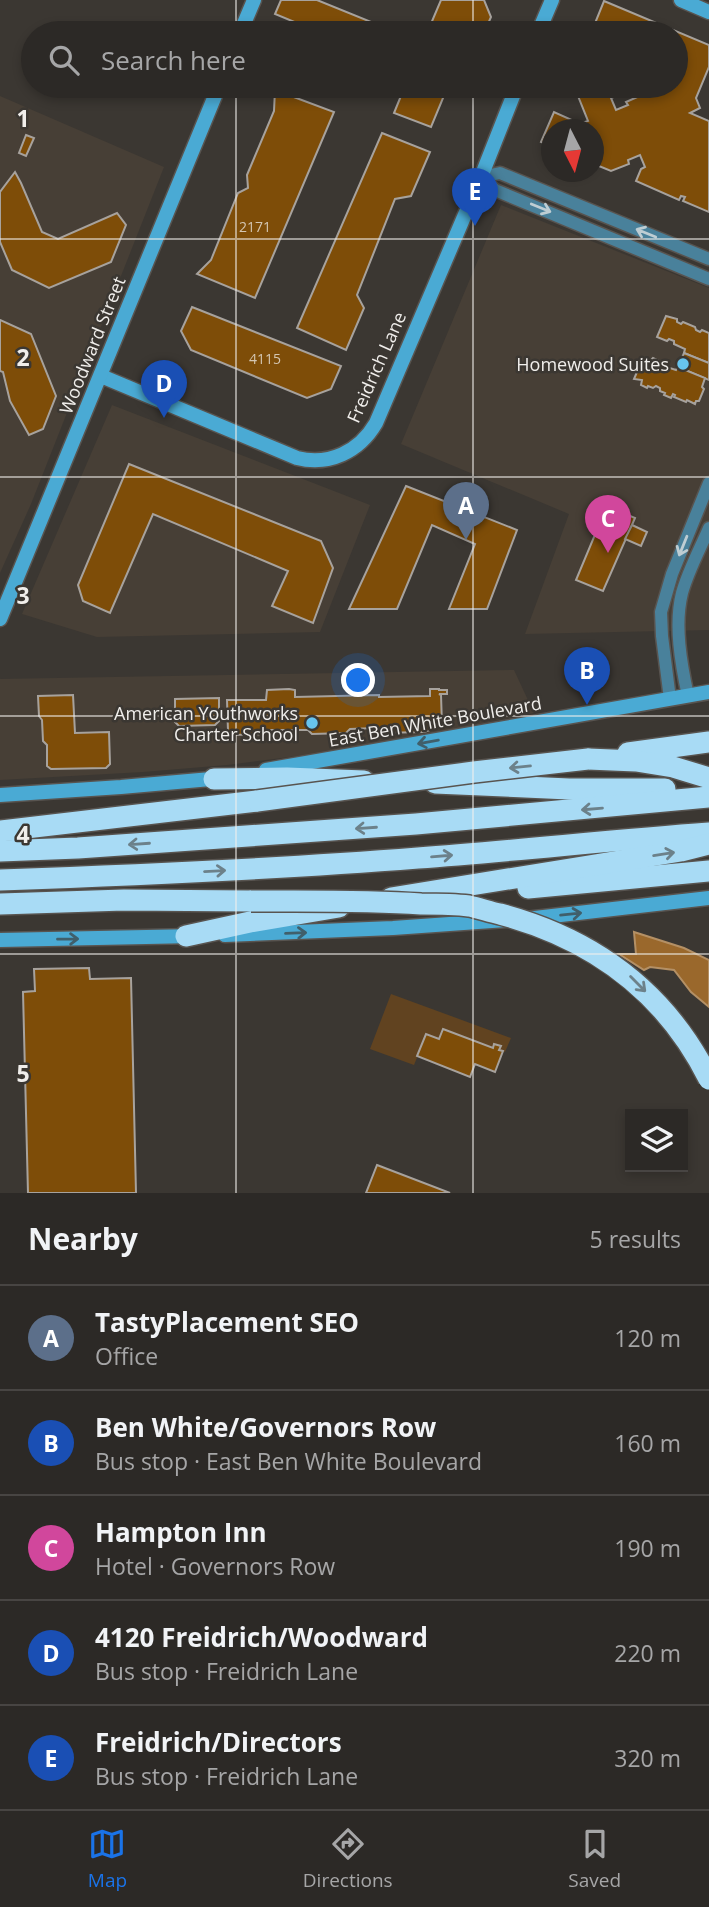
<!DOCTYPE html>
<html lang="en">
<head>
<meta charset="utf-8">
<style>
  body { margin:0; font-family:"Open Sans",sans-serif; background:#383532; color:#f1f3f6 }
  .controls { position:absolute; right:21px; bottom:21px; display:grid; overflow:hidden; border-radius:0px; box-shadow:0 4px 10px #0003 }
  .controls button { width:63px; height:63px; display:grid; place-items:center; padding:0; border:0; border-bottom:2px solid #484543; background:#2c2926; color:#f1f3f6; font:35px sans-serif }
  .compass { position:absolute; left:541px; top:119px; width:63px; height:63px; border-radius:50%; background:#2c2926; box-shadow:0 4px 10px #0003; rotate:174deg }
  .you { position:absolute; left:359px; top:681px; width:24px; height:24px; margin:-18px; border:5px solid #fff; border-radius:50%; background:#1a73e8; box-shadow:0 0 0 10px #1a73e833 }
  .badge { display:grid; place-items:center; width:46px; height:46px; border-radius:50%; background:#1a73e8; color:#fff; font-size:23px; font-weight:700 }
  .pin { position:absolute; translate:-50% -58px; filter:drop-shadow(0 2px 4px #0008) }
  .pin::after { content:''; position:absolute; top:37px; width:24px; height:21px; background:inherit; clip-path:polygon(0 0,100% 0,50% 100%) }
  .list { margin:0; padding:0; list-style:none }
  h2 { display:flex; justify-content:space-between; align-items:center; height:91px; margin:0; padding:0 28px; font-size:30px }
  h2 small { font-size:23px; font-weight:400; color:#a6a6a7 }
  .list li { display:grid; grid-template-columns:46px 1fr auto; gap:21px; align-items:center; box-sizing:border-box; height:105px; padding:0 28px; border-top:2px solid #484543 }
  .list b { display:block; font-size:26px; white-space:nowrap }
  .list p { margin:0; font-size:23px; white-space:nowrap; color:#a6a6a7 }
  .list em { font-size:23px; font-style:normal; color:#a6a6a7 }
  .icon { flex:none; width:38px; height:38px; fill:none; stroke:currentColor; stroke-width:2; stroke-linecap:round; stroke-linejoin:round }
  .map { position:relative; flex:none; width:709px; height:1193px; overflow:hidden }
  .search { position:absolute; background:#2c2926; box-shadow:0 4px 10px #0003; left:21px; right:21px; top:21px; height:77px; display:flex; align-items:center; gap:18px; box-sizing:border-box; padding:0 24px; border-radius:38px; color:#a6a6a7; font-size:26px }
  .sheet { height:616px; background:#2c2926 }
  nav { display:flex; justify-content:space-around; align-items:center; box-sizing:border-box; height:98px; border-top:2px solid #484543; background:#2c2926; font-size:19px; color:#a6a6a7 }
  nav a { display:grid; justify-items:center; gap:4px }
  nav .on { color:#1a73e8 }
  .map>svg:first-child { display:block }
</style>
</head>
<body>
<div class="map">
<svg width="709" height="1193" viewBox="0 0 709 1193">
  <rect width="100%" height="100%" fill="#3b3732"/>
  <!-- built -->
  <g fill="#473f36">
    <path d="M0 96 164 167 31 504 0 573Z"/>
    <path d="M501 205 709 288V630L525 634 569 514 401 444Z"/>
    <path d="M112 405 370 505 320 632 97 637 22 614Z"/>
    <path d="M514 670 534 713 430 734 306 755 227 765 143 772 0 780V679Z"/>
  </g>
  <!-- green -->
  <path fill="#614320" d="M391 994 511 1038 505 1052 499 1050 500 1046 495 1044 493 1048 443 1029 439 1039 426 1035 414 1065 370 1049Z"/>
  <!-- water -->
  <path fill="#9a682c" stroke="#b49065" stroke-width="2" d="M634 932 684 948 709 960V1007L691 992 674 970 650 967 644 970 619 954H636Z"/>
  <!-- building -->
  <g fill="#7e4d08" stroke="#a7a29d" stroke-width="2">
    <path d="M281 0H317L386 28 384 33H321L275 14Z"/>
    <path d="M441 0H484L491 17 484 33H427Z"/>
    <path d="M604 1 709 45V67L696 98 700 108 690 113 709 121V212L683 201 685 197 681 196 679 200 636 181 641 169 645 167 640 155 628 160 629 164 611 171 594 164V130H552V146L541 142 554 112 574 121 576 125 588 121 574 86H619L614 97 611 98 616 110 628 105 626 102 644 94 646 95 625 86H676V33H591Z"/>
    <path d="M405 86H448L431 127 394 113Z"/>
    <path d="M275 90 334 112 255 298 197 274 211 260 238 193 248 188 247 175 274 111Z"/>
    <path d="M382 133 430 152 411 196 395 199 357 295 364 308 346 350 297 328Z"/>
    <path d="M26 135 34 138 26 156 19 153Z"/>
    <path d="M15 172 21 183 42 232 58 239 117 213 126 225 111 262 49 288 12 270 0 242V192Z"/>
    <path d="M192 307 341 366 331 389 307 398 191 350 181 331Z"/>
    <path d="M666 316 677 319V322L681 324 683 322 695 327 696 330 700 332 702 330 709 333V363L684 353 685 349 674 344V341L669 339 667 341 657 337Z"/>
    <path d="M0 320 31 334 56 396 43 429 29 435 10 401 3 372 0 371Z"/>
    <path d="M684 353 709 363V380L678 367Z"/>
    <path d="M643 358 649 362 653 358 659 361 658 364 667 370 670 368 676 370 678 367 705 378 702 387 704 389 699 401H696L695 404 687 400 686 402 674 397 675 395 673 394 671 398 664 395 665 393 660 391V388L656 386 653 388 648 386 647 388 641 385 642 380 634 379Z"/>
    <path d="M129 464 321 541 333 568 313 623 272 606 288 571 153 514 110 613 83 601 78 585Z"/>
    <path d="M406 486 517 530 487 609H449L475 544 432 525 397 609H349Z"/>
    <path d="M607 506 635 518 603 591 576 580Z"/>
    <path d="M632 525 647 532 641 546 625 539Z"/>
    <path d="M289 689 295 690V697L379 695V697L430 696V689H439V690H447V694H439L441 695 442 726 424 732 378 733 375 728 350 729 346 733 312 734 308 730H271L267 734 233 735 228 731 227 700H266L267 690Z"/>
    <path d="M73 695 75 733 109 732 110 764 106 768 51 769 47 766V745L43 741 42 720 39 716 38 696Z"/>
    <path d="M219 698V721L215 725 179 726 175 722V699Z"/>
    <path d="M89 968 90 979 131 978 136 1193H28L23 992 35 991 34 969Z"/>
    <path d="M443 1029 493 1048 494 1044 501 1046 499 1050 503 1051 495 1072 475 1064 470 1077 417 1056 426 1034 439 1039Z"/>
    <path d="M377 1165 450 1193H366Z"/>
  </g>
  <g fill="none" stroke-linecap="round" stroke-linejoin="round">
    <!-- street casing -->
    <g stroke="#585450" stroke-width="15">
      <g id="street">
        <path d="M481 177 495 190 709 279"/>
        <path d="M481 177 500 173 709 259"/>
        <path d="M688 696C681 664 674 625 682 593 688 571 700 549 709 528"/>
        <path d="M670 699 662 636 661 612 672 574 709 483"/>
      </g>
    </g>
    <!-- secondary casing -->
    <g stroke="#585450" stroke-width="17">
      <g id="secondary">
        <path d="M681 0 709 12"/>
        <path d="M240 33 254 0"/>
        <path d="M538 33 552 0"/>
        <path d="M101 376 297 458C329 466 359 452 376 423L481 177 517 86"/>
        <path d="M0 619 219 86"/>
        <path d="M266 770 709 692"/>
        <path d="M0 795 121 787 222 778"/>
        <path d="M526 919 709 898"/>
        <path d="M225 935 393 928 506 920"/>
        <path d="M0 940 195 936"/>
      </g>
    </g>
    <!-- highway casing -->
    <g stroke="#585450" stroke-width="24">
      <g id="highway">
        <path d="M628 753 709 742"/>
        <path d="M588 759 636 761 673 767 709 778"/>
        <path d="M214 779 287 778 364 781"/>
        <path d="M435 783 569 789H665"/>
        <path d="M0 831 257 801"/>
        <path d="M0 851 78 848 416 824 709 797"/>
        <path d="M0 880C140 875 279 869 418 858 515 851 612 840 709 833"/>
        <path d="M528 888 709 871"/>
        <path d="M391 898 681 851 709 844"/>
        <path d="M0 904 124 900 251 901"/>
        <path d="M186 936 250 922 339 907"/>
      </g>
    </g>
    <!-- street -->
    <use href="#street" stroke="#49819b" stroke-width="12"/>
    <!-- secondary -->
    <use href="#secondary" stroke="#4aaad4" stroke-width="14"/>
    <!-- highway -->
    <use href="#highway" stroke="#a8dbf5" stroke-width="21"/>
    <!-- highway-bridge casing -->
    <g stroke="#585450" stroke-width="24" stroke-linecap="butt">
      <g id="highway-bridge">
        <path d="M257 801 474 772 588 759"/>
        <path d="M251 901C308 901 365 900 421 904 437 904 453 904 469 906 479 908 490 912 500 914 594 939 665 991 709 1079"/>
      </g>
    </g>
    <!-- highway-bridge -->
    <use href="#highway-bridge" stroke="#a8dbf5" stroke-width="21"/>
  </g>
  <!-- one-way arrows -->
  <defs><path id="oneway-shaft" d="M-6 0H5M1.5-3L5.5 0L1.5 3" fill="none" stroke-width="1.6" stroke-linecap="round" stroke-linejoin="round" transform="scale(1.75)"/></defs>
  <g stroke="#becdd3">
    <use href="#oneway-shaft" transform="translate(541 208) rotate(22)"/>
    <use href="#oneway-shaft" transform="translate(646 233) rotate(-158)"/>
    <use href="#oneway-shaft" transform="translate(683 546) rotate(112)"/>
  </g>
  <g stroke="#405f6b">
    <use href="#oneway-shaft" transform="translate(428 742) rotate(170)"/>
    <use href="#oneway-shaft" transform="translate(571 914) rotate(-6)"/>
    <use href="#oneway-shaft" transform="translate(296 933) rotate(-2)"/>
    <use href="#oneway-shaft" transform="translate(68 939) rotate(-1)"/>
  </g>
  <g stroke="#6c818a">
    <use href="#oneway-shaft" transform="translate(520 767) rotate(174)"/>
    <use href="#oneway-shaft" transform="translate(592 809) rotate(175)"/>
    <use href="#oneway-shaft" transform="translate(366 828) rotate(176)"/>
    <use href="#oneway-shaft" transform="translate(139 844) rotate(176)"/>
    <use href="#oneway-shaft" transform="translate(664 854) rotate(-9)"/>
    <use href="#oneway-shaft" transform="translate(442 856) rotate(-5)"/>
    <use href="#oneway-shaft" transform="translate(215 871) rotate(-3)"/>
    <use href="#oneway-shaft" transform="translate(638 984) rotate(45)"/>
  </g>
  <!-- grid -->
  <path fill="none" stroke="#f0eeeb" stroke-width="2" stroke-opacity="0.55" d="M236 0V33M473 0V33M236 86V1193M473 86V1193M0 239H709M0 477H709M0 716H709M0 954H709"/>
  <!-- markers -->
  <g fill="#67c4ef" stroke="#3b3732" stroke-width="2.5">
    <circle cx="683" cy="364" r="7"/>
    <circle cx="312" cy="723" r="7"/>
  </g>
  <g text-anchor="middle" dominant-baseline="central" stroke-width="5" stroke-linejoin="round" paint-order="stroke">
    <!-- number labels -->
    <g font-size="14" fill="#d4c6b2">
      <text x="255" y="226">2171</text>
      <text x="265" y="358">4115</text>
    </g>
    <!-- street labels -->
    <g font-size="18" fill="#f0eeeb" stroke="#3b3732">
      <text transform="translate(92 345) rotate(-68)">Woodward Street</text>
      <text transform="translate(376 367) rotate(-66)">Freidrich Lane</text>
      <text transform="translate(435 721) rotate(-10)">East Ben White Boulevard</text>
    </g>
    <!-- poi labels -->
    <g font-size="18" fill="#f0eeeb" stroke="#3b3732" text-anchor="end">
      <text x="669" y="364">Homewood Suites</text>
      <text x="298" y="713">American Youthworks<tspan x="298" dy="21">Charter School</tspan></text>
    </g>
  </g>
  <g font-size="23" text-anchor="middle" font-weight="bold" fill="#f0eeeb" stroke="#3b3732" stroke-width="5" stroke-linejoin="round" paint-order="stroke">
    <text x="23" y="127">1</text>
    <text x="23" y="366">2</text>
    <text x="23" y="604">3</text>
    <text x="23" y="843">4</text>
    <text x="23" y="1082">5</text>
  </g>
</svg>
<div class="controls">
<button><svg class="icon" aria-label="layers" viewBox="0 0 24 24"><path d="M12 4l9 5-9 5-9-5zM3 14l9 5 9-5"/></svg></button>
</div>
<svg class="compass" viewBox="-18 -18 36 36"><path d="M0-13l5 13h-10z" fill="#e53935"/><path d="M0 13l5-13h-10z" fill="#a6a6a7"/></svg>
<div class="you"></div>
<div class="pin badge" style="left:466px;top:540px;background:#5c6f8a">A</div>
<div class="pin badge" style="left:587px;top:705px;background:#1a4fb4">B</div>
<div class="pin badge" style="left:608px;top:553px;background:#d1479c">C</div>
<div class="pin badge" style="left:164px;top:418px;background:#1a4fb4">D</div>
<div class="pin badge" style="left:475px;top:226px;background:#1a4fb4">E</div>
<div class="search"><svg class="icon" aria-label="search" viewBox="0 0 24 24"><circle cx="10" cy="10" r="6"/><path d="M15 15l6 6"/></svg>Search here</div>
</div>
<section class="sheet">
<h2>Nearby<small>5 results</small></h2>
<ul class="list">
<li><span class="badge" style="background:#5c6f8a">A</span><div><b>TastyPlacement SEO</b><p>Office</p></div><em>120 m</em></li>
<li><span class="badge" style="background:#1a4fb4">B</span><div><b>Ben White/Governors Row</b><p>Bus stop · East Ben White Boulevard</p></div><em>160 m</em></li>
<li><span class="badge" style="background:#d1479c">C</span><div><b>Hampton Inn</b><p>Hotel · Governors Row</p></div><em>190 m</em></li>
<li><span class="badge" style="background:#1a4fb4">D</span><div><b>4120 Freidrich/Woodward</b><p>Bus stop · Freidrich Lane</p></div><em>220 m</em></li>
<li><span class="badge" style="background:#1a4fb4">E</span><div><b>Freidrich/Directors</b><p>Bus stop · Freidrich Lane</p></div><em>320 m</em></li>
</ul>
</section>
<nav>
<a class="on"><svg class="icon" aria-label="map" viewBox="0 0 24 24"><path d="M3 6l6-2 6 2 6-2v14l-6 2-6-2-6 2zM9 4v14M15 6v14"/></svg>Map</a>
<a><svg class="icon" aria-label="directions" viewBox="0 0 24 24"><path d="M12 3l9 9-9 9-9-9zM9 14v-3h6M13 9l2 2-2 2"/></svg>Directions</a>
<a><svg class="icon" aria-label="saved" viewBox="0 0 24 24"><path d="M7 4h10v16l-5-4-5 4z"/></svg>Saved</a>
</nav>
</body>
</html>
